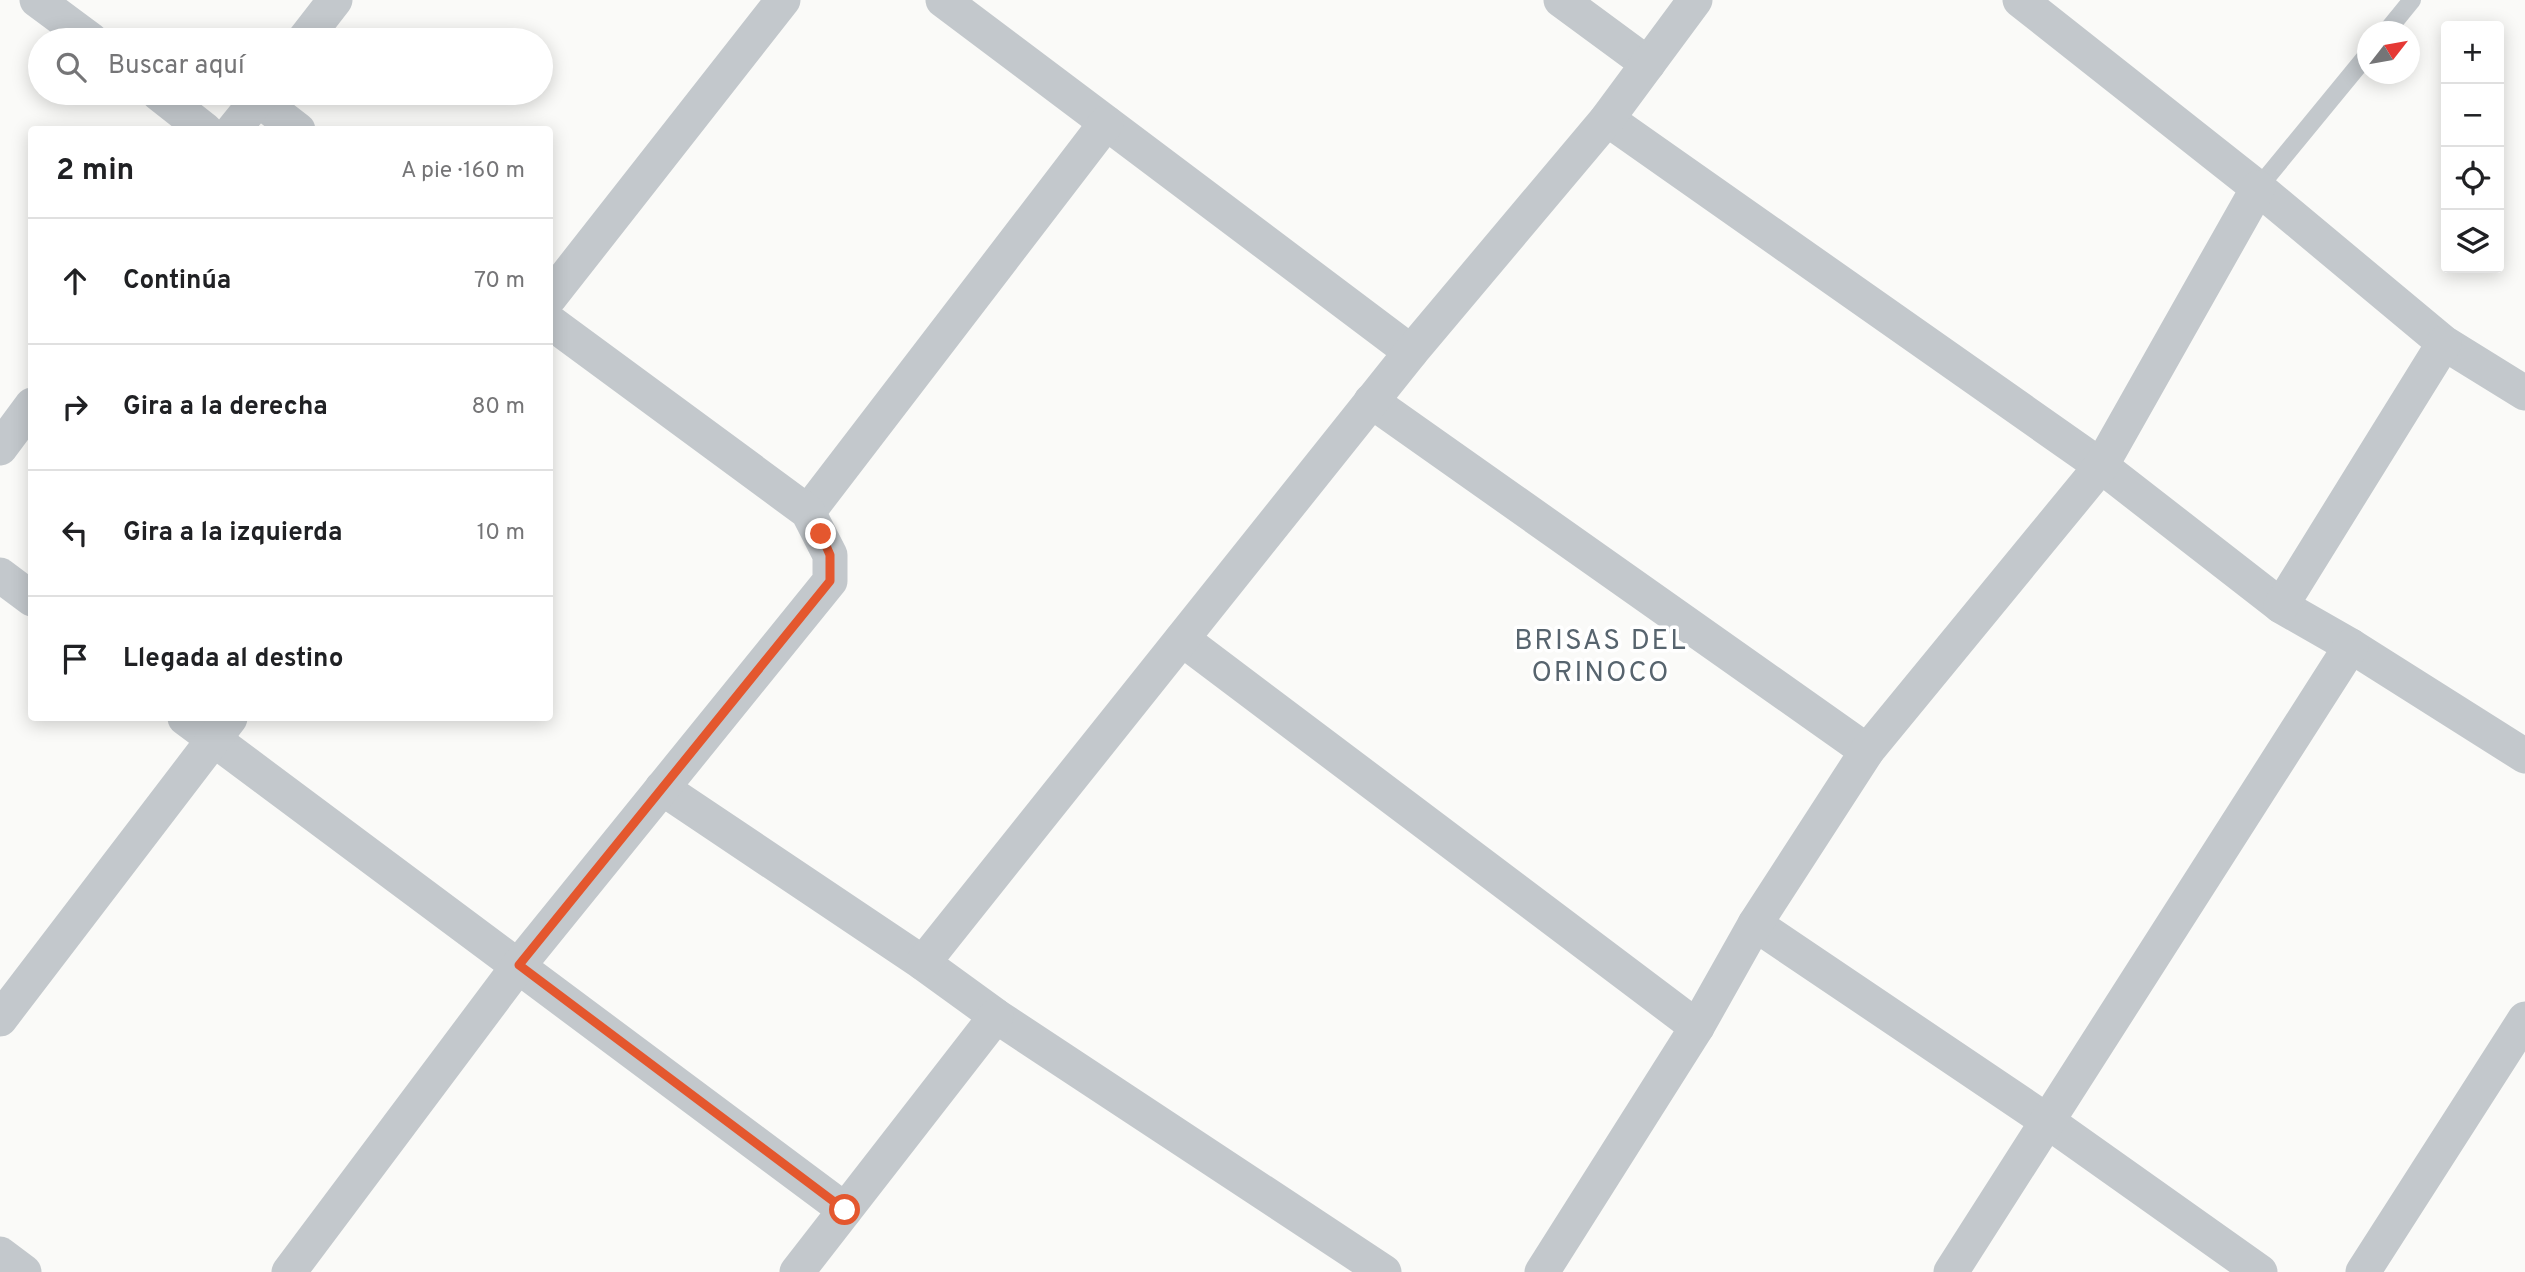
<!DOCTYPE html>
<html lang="es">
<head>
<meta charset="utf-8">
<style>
  body { margin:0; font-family:Overpass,sans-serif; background:#f2f2f2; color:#202124 }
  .controls { position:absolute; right:21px; top:21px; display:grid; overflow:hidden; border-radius:7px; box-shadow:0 4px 18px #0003 }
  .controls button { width:63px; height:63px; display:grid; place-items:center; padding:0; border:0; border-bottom:2px solid #e0e0e0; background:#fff; color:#202124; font:35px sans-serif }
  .compass { position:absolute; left:2357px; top:21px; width:63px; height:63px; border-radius:50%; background:#fff; box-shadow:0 4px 18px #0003; rotate:59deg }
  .stop { position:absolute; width:21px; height:21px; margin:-16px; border:5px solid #e4572e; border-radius:50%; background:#fff }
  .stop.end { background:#e4572e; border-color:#fff; box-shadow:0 2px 7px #0008 }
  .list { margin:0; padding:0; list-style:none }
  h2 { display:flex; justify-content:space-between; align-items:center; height:91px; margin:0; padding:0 28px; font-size:30px }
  h2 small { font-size:23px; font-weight:400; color:#757577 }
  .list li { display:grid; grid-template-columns:46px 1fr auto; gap:21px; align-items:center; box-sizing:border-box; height:126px; padding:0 28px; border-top:2px solid #e0e0e0 }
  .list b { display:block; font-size:26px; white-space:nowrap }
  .list em { font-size:23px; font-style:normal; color:#757577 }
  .icon { flex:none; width:38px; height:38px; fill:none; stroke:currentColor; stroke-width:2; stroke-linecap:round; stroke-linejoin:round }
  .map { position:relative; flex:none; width:2525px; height:1272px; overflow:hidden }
  .search { position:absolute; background:#fff; box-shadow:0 4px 18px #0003; left:28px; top:28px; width:525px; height:77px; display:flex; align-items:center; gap:18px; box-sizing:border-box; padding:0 24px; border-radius:38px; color:#757577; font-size:26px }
  .panel { position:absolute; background:#fff; box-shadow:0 4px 18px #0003; left:28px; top:126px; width:525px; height:595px; border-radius:7px }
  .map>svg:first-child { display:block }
</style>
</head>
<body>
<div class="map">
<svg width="2525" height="1272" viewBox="0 0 2525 1272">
  <rect width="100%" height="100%" fill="#fafaf8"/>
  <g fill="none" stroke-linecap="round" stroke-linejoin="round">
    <!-- lane -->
    <g stroke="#c3c8cc" stroke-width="18">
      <path d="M2386 32 2412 0"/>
      <path d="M2258 188 2368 54"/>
    </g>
    <!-- street -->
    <g stroke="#c3c8cc" stroke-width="35">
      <path d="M37 0 91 40"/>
      <path d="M943 0 1411 352"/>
      <path d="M1561 0 1648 64"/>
      <path d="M2020 0 2258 188 2444 343 2525 393"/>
      <path d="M304 40 335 0"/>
      <path d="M158 93 205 130"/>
      <path d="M258 99 298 130"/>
      <path d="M1607 119 2101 466 2281 606 2351 646 2525 756"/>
      <path d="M233 130 263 93"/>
      <path d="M550 297 783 0"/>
      <path d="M1371 401 1867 751"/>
      <path d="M0 448 32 405"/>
      <path d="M808 512 1106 123"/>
      <path d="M0 575 32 599"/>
      <path d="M2281 606 2444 343"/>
      <path d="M1182 639 1697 1027"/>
      <path d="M185 718 845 1210"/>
      <path d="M662 788 923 963 996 1016 1384 1272"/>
      <path d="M1755 924 2047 1121 2260 1272"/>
      <path d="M923 963 1411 352 1607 119 1695 0"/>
      <path d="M0 1019 230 718"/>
      <path d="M0 1254 24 1272"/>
      <path d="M289 1272 519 965 830 581V555L808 512 550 322"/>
      <path d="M797 1272 996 1016"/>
      <path d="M1542 1272 1697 1027 1755 924 1867 751 2101 466 2258 188"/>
      <path d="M1951 1272 2351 646"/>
      <path d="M2363 1272 2525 1019"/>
    </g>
  </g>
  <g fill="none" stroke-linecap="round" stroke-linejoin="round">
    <!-- route -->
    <path stroke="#e4572e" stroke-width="9" d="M821 534 830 555V581L519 965 845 1210"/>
  </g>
  <g text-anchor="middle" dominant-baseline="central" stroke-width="7" stroke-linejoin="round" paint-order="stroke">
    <!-- quarter labels -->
    <g font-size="28" letter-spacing="2" fill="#57646e" stroke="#fff">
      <text x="1601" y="642">BRISAS DEL<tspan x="1601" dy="32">ORINOCO</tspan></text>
    </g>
  </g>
</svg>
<div class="controls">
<button>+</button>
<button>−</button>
<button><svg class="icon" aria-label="locate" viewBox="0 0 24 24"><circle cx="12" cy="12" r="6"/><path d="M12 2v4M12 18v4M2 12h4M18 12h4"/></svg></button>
<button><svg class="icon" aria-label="layers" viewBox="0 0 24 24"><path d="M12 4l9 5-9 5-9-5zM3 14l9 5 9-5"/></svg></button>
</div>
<svg class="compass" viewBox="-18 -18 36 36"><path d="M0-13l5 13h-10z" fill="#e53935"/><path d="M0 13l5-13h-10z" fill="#757577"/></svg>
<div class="stop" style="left:845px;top:1210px"></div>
<div class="stop end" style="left:821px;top:534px"></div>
<div class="search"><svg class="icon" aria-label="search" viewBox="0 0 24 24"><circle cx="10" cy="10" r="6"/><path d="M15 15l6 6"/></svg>Buscar aquí</div>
<section class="panel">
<h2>2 min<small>A pie · 160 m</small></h2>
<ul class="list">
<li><svg class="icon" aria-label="ahead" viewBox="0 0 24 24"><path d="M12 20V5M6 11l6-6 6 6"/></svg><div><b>Continúa</b></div><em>70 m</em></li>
<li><svg class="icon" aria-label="right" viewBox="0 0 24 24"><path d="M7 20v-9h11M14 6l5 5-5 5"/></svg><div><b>Gira a la derecha</b></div><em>80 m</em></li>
<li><svg class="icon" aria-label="left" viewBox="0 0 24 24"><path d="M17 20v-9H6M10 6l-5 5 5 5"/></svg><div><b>Gira a la izquierda</b></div><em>10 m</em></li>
<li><svg class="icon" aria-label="arrive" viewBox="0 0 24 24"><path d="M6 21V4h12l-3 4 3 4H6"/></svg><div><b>Llegada al destino</b></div></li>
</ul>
</section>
</div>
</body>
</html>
